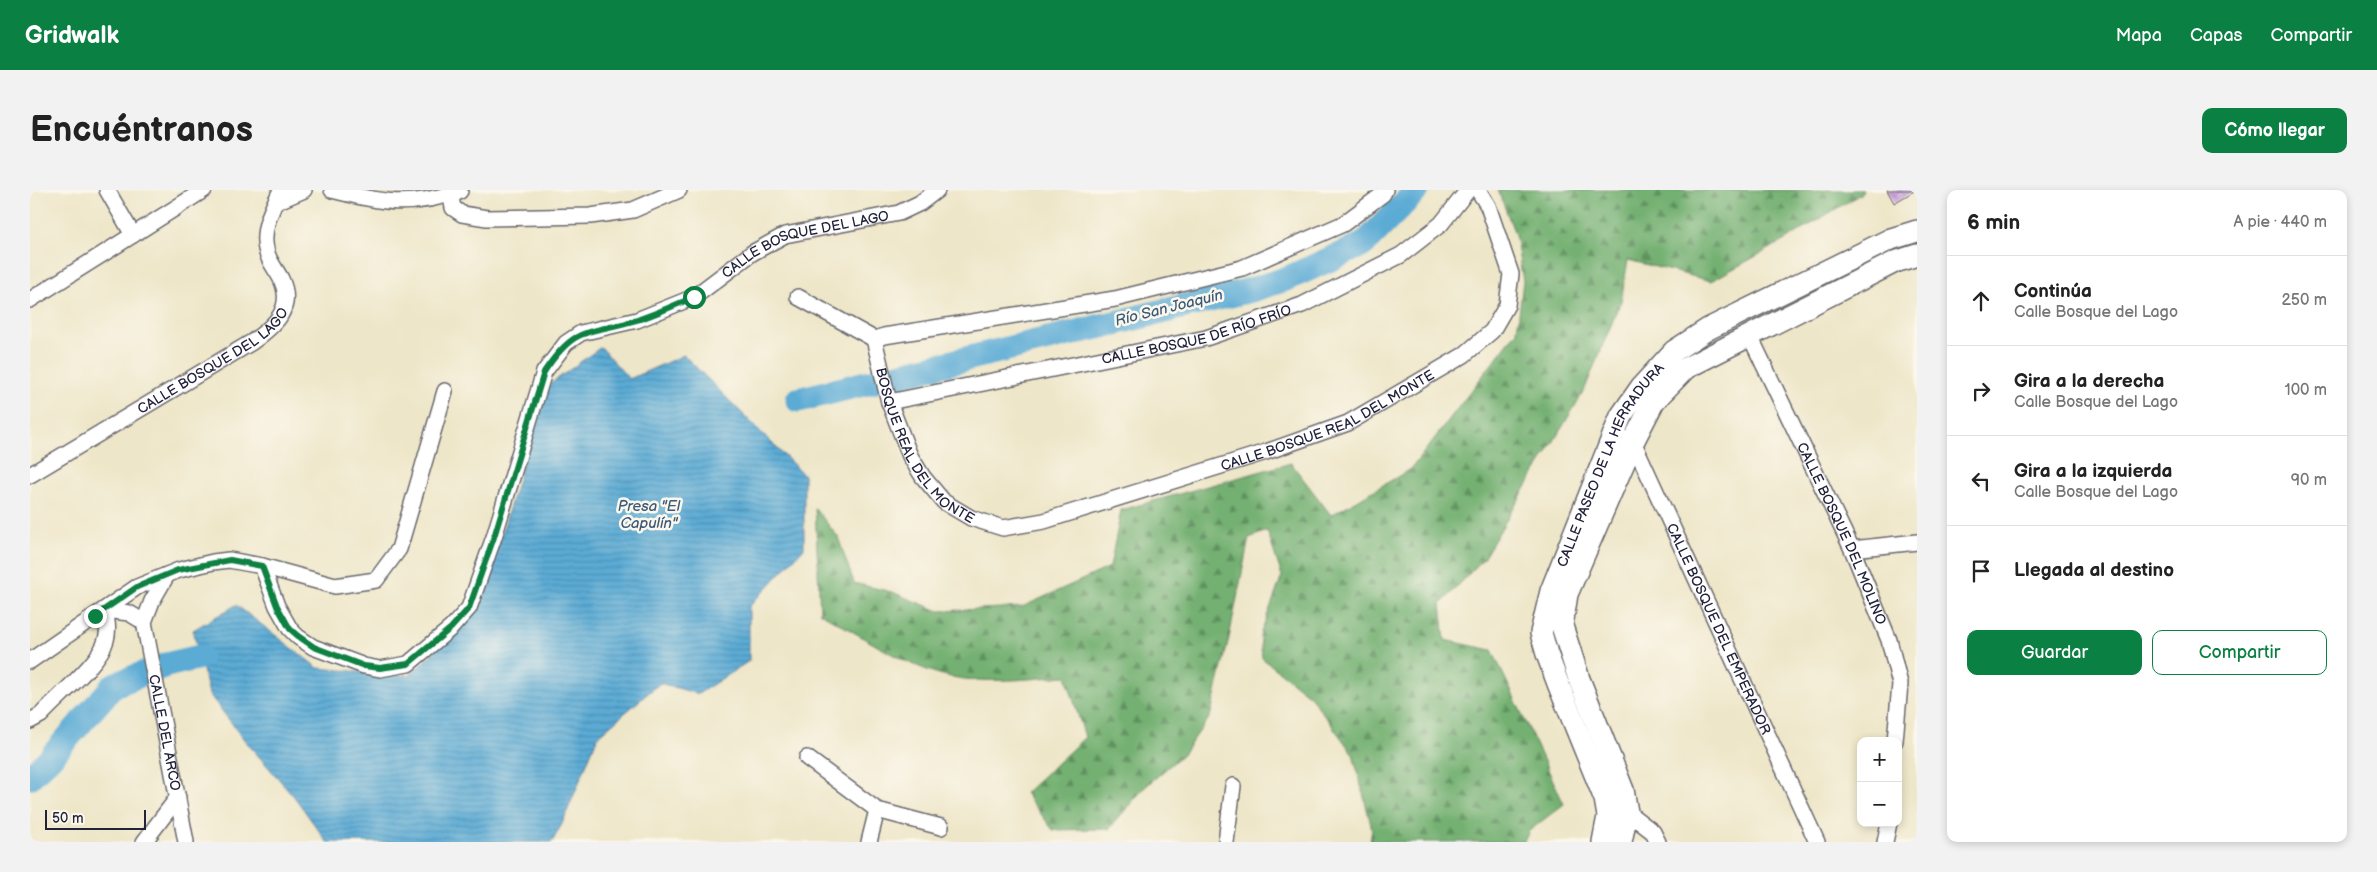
<!DOCTYPE html>
<html lang="es">
<head>
<meta charset="utf-8">
<style>
  body { margin:0; font-family:"Balsamiq Sans",sans-serif; background:#f2f2f2; color:#222 }
  .controls { position:absolute; right:15px; bottom:15px; display:grid; overflow:hidden; border-radius:10px; box-shadow:0 2px 8px #0003 }
  .controls button { width:45px; height:45px; display:grid; place-items:center; padding:0; border:0; border-bottom:1px solid #e0e0e0; background:#fff; color:#222; font:25px sans-serif }
  .scale { position:absolute; left:15px; bottom:12px; width:101px; box-sizing:border-box; padding-left:5px; border:2px solid #22223b; border-top:0; font-size:14px; line-height:18px; white-space:nowrap; color:#22223b; -webkit-text-stroke:4px #fbf7ec; paint-order:stroke }
  .stop { position:absolute; width:15px; height:15px; margin:-11px; border:4px solid #0b8043; border-radius:50%; background:#fff }
  .stop.end { background:#0b8043; border-color:#fff; box-shadow:0 1px 5px #0008 }
  .list { margin:0; padding:0; list-style:none }
  h2 { display:flex; justify-content:space-between; align-items:center; height:65px; margin:0; padding:0 20px; font-size:21px }
  h2 small { font-size:16px; font-weight:400; color:#767676 }
  .list li { display:grid; grid-template-columns:32px 1fr auto; gap:15px; align-items:center; box-sizing:border-box; height:90px; padding:0 20px; border-top:1px solid #e0e0e0 }
  .list b { display:block; font-size:19px; white-space:nowrap }
  .list p { margin:0; font-size:16px; white-space:nowrap; color:#767676 }
  .list em { font-size:16px; font-style:normal; color:#767676 }
  .actions { display:flex; gap:10px; padding:15px 20px }
  .actions a { flex:1; padding:11px 0; border:1px solid #0b8043; border-radius:10px; text-align:center; font-size:18px; color:#0b8043 }
  .actions .main { background:#0b8043; color:#fff }
  .icon { flex:none; width:28px; height:28px; fill:none; stroke:currentColor; stroke-width:2; stroke-linecap:round; stroke-linejoin:round }
  .map { position:relative; flex:none; width:1887px; height:652px; overflow:hidden; border-radius:10px }
  header { display:flex; align-items:center; gap:30px; box-sizing:border-box; height:70px; padding:0 25px; background:#0b8043; color:#fff }
  header strong { font-size:24px }
  nav { display:flex; gap:28px; margin-inline-start:auto; font-size:18px }
  .intro { display:flex; align-items:center; justify-content:space-between; box-sizing:border-box; height:120px; padding:0 30px }
  h1 { margin:0; font-size:35px }
  .button { padding:12px 22px; border-radius:10px; background:#0b8043; color:#fff; font-size:18px; font-weight:700 }
  main { display:flex; gap:30px; padding:0 30px }
  aside { flex:1; background:#fff; border-radius:10px; box-shadow:0 2px 8px #0003 }
  .map>svg:first-child { display:block }
</style>
</head>
<body>
<header>
<strong>Gridwalk</strong>
<nav><a>Mapa</a><a>Capas</a><a>Compartir</a></nav>
</header>
<div class="intro"><h1>Encuéntranos</h1><a class="button">Cómo llegar</a></div>
<main>
<div class="map">
<svg width="1887" height="652" viewBox="0 0 1887 652">
  <defs>
    <pattern id="forest-firs" width="22" height="20" patternUnits="userSpaceOnUse" patternTransform="scale(1.25)"><rect width="22" height="20" fill="#73b071"/><path d="M5 1l3.5 6h-7zM16 11l3.5 6h-7z" fill="#5e8f5e"/></pattern>
    <pattern id="water-rules" width="6" height="5" patternUnits="userSpaceOnUse" patternTransform="scale(1.25)"><rect width="6" height="5" fill="#5babd5"/><path d="M0 2.5h6" fill="none" stroke="#4b8bae"/></pattern>
    <pattern id="building-cross-hatch" width="8" height="8" patternUnits="userSpaceOnUse" patternTransform="scale(1.25)"><rect width="8" height="8" fill="#cca0e2"/><path d="M0 0l8 8M0 8l8-8" fill="none" stroke="#a582b8"/></pattern>
  </defs>
  <rect width="100%" height="100%" fill="#fbf7ec"/>
  <filter id="ink" filterUnits="userSpaceOnUse"><feTurbulence type="fractalNoise" baseFrequency=".02" numOctaves="2"/><feDisplacementMap in="SourceGraphic" scale="10" xChannelSelector="R" yChannelSelector="G"/><feConvolveMatrix kernelMatrix="1 2 1 2 8 2 1 2 1" color-interpolation-filters="sRGB"/></filter>
  <filter id="wash" filterUnits="userSpaceOnUse"><feTurbulence type="fractalNoise" baseFrequency=".0096" numOctaves="4" result="noise"/><feDisplacementMap in="SourceGraphic" scale="20" xChannelSelector="R" yChannelSelector="G"/><feGaussianBlur stdDeviation="1.12" result="paint"/><feColorMatrix in="noise" values="0 0 0 0 0 0 0 0 0 0 0 0 0 0 0 0 0 1.4 0 .05"/><feComposite in="paint" operator="in"/></filter>
  <g filter="url(#wash)">
    <rect width="100%" height="100%" fill="#eee6c8"/>
    <!-- forest -->
    <path fill="url(#forest-firs)" stroke="#4a6956" d="M1468 0H1833L1832 3 1752 52 1681 91 1598 70 1591 111 1554 201 1453 369 1411 414 1415 450 1462 460 1534 614 1499 641 1494 652H1340L1342 639 1323 564 1281 507 1232 468 1230 445 1252 386 1237 341 1219 348 1199 448 1180 527 1153 564 1114 598 1079 639 1023 640 995 603 1055 547 1036 486C997 489 959 494 921 487 874 477 832 445 790 423L785 318 808 347 824 393 862 402 909 421 992 417 1080 377 1091 320 1261 273 1301 325 1381 279 1487 141 1493 91 1485 44Z"/>
    <!-- water -->
    <path fill="url(#water-rules)" stroke="#3e6688" d="M571 157 599 189 654 165 774 285V358L719 417V471L668 504 630 493 568 546 532 634 522 652H297L263 605 216 552 179 504 163 440 206 415 288 478 379 486 449 418 516 197Z"/>
    <g fill="none" stroke-linecap="round" stroke-linejoin="round">
      <!-- river -->
      <g stroke="#5babd5" stroke-width="25">
        <path d="M865 186 1221 100 1256 89 1334 54 1387 0"/>
        <path d="M768 210 845 191"/>
        <path d="M0 587 20 568 84 495 136 475 170 467"/>
      </g>
    </g>
    <g id="blocks">
      <!-- building -->
      <path fill="url(#building-cross-hatch)" d="M1857 0H1886L1864 13Z"/>
    </g>
  </g>
  <g filter="url(#ink)">
    <use href="#blocks" fill-opacity="0" stroke="#69676c" stroke-width="1"/>
    <g fill="none" stroke-linecap="round" stroke-linejoin="round">
      <!-- minor casing -->
      <g stroke="#69676c" stroke-width="18">
        <g id="minor">
          <path d="M77 0 103 45"/>
          <path d="M302 0C352 13 380 18 430 1"/>
          <path d="M428 2 421 7 423 18 432 24 457 28 560 26 603 20 649 0"/>
          <path d="M246 12 274 0"/>
          <path d="M768 107 844 149 854 146 1085 109 1212 78 1313 34 1353 4 1355 0"/>
          <path d="M0 110 174 0"/>
          <path id="s1" d="M1719 144 1822 359 1859 450 1870 494 1865 551"/>
          <path id="s2" d="M844 149 859 212 880 266 893 287 914 312 941 328 973 338 1014 331 1236 262 1318 233 1434 165 1462 141 1477 115 1481 84 1458 16 1448 0"/>
          <path id="s3" d="M859 212 1176 148 1272 115 1371 65 1411 34 1438 0"/>
          <path id="s4" d="M1601 247 1787 652"/>
          <path id="s5" d="M0 285 222 152C244 136 265 119 251 89 246 79 238 71 236 59 231 39 243 17 251 0"/>
          <path d="M1822 359 1887 352"/>
          <path d="M232 376 305 396 346 390 369 359 415 201"/>
          <path id="s6" d="M137 385 122 411 114 432 156 652"/>
          <path d="M75 420 99 423 114 432"/>
          <path id="s7" d="M0 471 107 397 149 380 183 372 199 370 232 376 247 416 260 439 268 447 283 457 334 476 350 479 378 474 421 438 439 418 464 347 514 182 536 153 551 143 607 130 664 107 722 63 755 45 869 23 890 13 907 0"/>
          <path d="M0 531 11 525C28 506 70 473 76 450 79 440 77 430 75 420"/>
          <path d="M777 568 847 620 911 637"/>
          <path d="M1597 622 1623 642 1628 652"/>
          <path d="M114 652 148 607"/>
          <path d="M839 652 847 620"/>
          <path d="M1196 652 1203 596"/>
          <path d="M1855 652 1859 633"/>
        </g>
      </g>
      <!-- secondary casing -->
      <g stroke="#69676c" stroke-width="24">
        <g id="secondary">
          <path id="s8" d="M1573 652 1578 626 1575 609 1529 496 1517 464 1511 443 1521 401 1591 226 1612 196 1644 161 1678 139 1861 49 1887 41"/>
          <path d="M1591 652 1597 622 1593 600 1549 489 1532 436 1537 404 1603 252 1624 211 1656 178 1865 72 1887 65"/>
        </g>
      </g>
      <!-- minor -->
      <use href="#minor" stroke="#fff" stroke-width="15"/>
      <!-- secondary -->
      <use href="#secondary" stroke="#fff" stroke-width="21"/>
    </g>
  </g>
  <g fill="none" stroke-linecap="round" stroke-linejoin="round" filter="url(#ink)">
    <!-- route -->
    <path stroke="#0b8043" stroke-width="6" d="M65 426 107 397 148 380 200 370 232 376 247 416 260 439 268 446 284 457 334 476 350 478 378 474 421 438 439 418 464 347 514 182C546 134 557 145 607 130 626 124 645 115 664 107"/>
  </g>
  <g text-anchor="middle" dominant-baseline="central" stroke-width="5" stroke-linejoin="round" paint-order="stroke">
    <!-- street labels -->
    <g font-size="14" fill="#22223b" stroke="#fbf7ec">
      <text stroke="none"><textPath href="#s7" startOffset="1088">CALLE BOSQUE DEL LAGO</textPath></text>
      <text stroke="none"><textPath href="#s3" startOffset="315">CALLE BOSQUE DE RÍO FRÍO</textPath></text>
      <text stroke="none"><textPath href="#s5" startOffset="216">CALLE BOSQUE DEL LAGO</textPath></text>
      <text stroke="none"><textPath href="#s2" startOffset="588">CALLE BOSQUE REAL DEL MONTE</textPath></text>
      <text stroke="none"><textPath href="#s2" startOffset="122">BOSQUE REAL DEL MONTE</textPath></text>
      <text stroke="none"><textPath href="#s8" startOffset="405">CALLE PASEO DE LA HERRADURA</textPath></text>
      <text stroke="none"><textPath href="#s1" startOffset="220">CALLE BOSQUE DEL MOLINO</textPath></text>
      <text stroke="none"><textPath href="#s4" startOffset="211">CALLE BOSQUE DEL EMPERADOR</textPath></text>
      <text stroke="none"><textPath href="#s6" startOffset="165">CALLE DEL ARCO</textPath></text>
    </g>
    <!-- water labels -->
    <g font-size="15" font-style="italic" fill="#395979" stroke="#fbf7ec">
      <text transform="translate(1139 118) rotate(-14)">Río San Joaquín</text>
      <text x="619" y="316">Presa "El<tspan x="619" dy="17">Capulín"</tspan></text>
    </g>
  </g>
</svg>
<div class="controls">
<button>+</button>
<button>−</button>
</div>
<div class="scale">50 m</div>
<div class="stop" style="left:664px;top:107px"></div>
<div class="stop end" style="left:65px;top:426px"></div>
</div>
<aside>
<h2>6 min<small>A pie · 440 m</small></h2>
<ul class="list">
<li><svg class="icon" aria-label="ahead" viewBox="0 0 24 24"><path d="M12 20V5M6 11l6-6 6 6"/></svg><div><b>Continúa</b><p>Calle Bosque del Lago</p></div><em>250 m</em></li>
<li><svg class="icon" aria-label="right" viewBox="0 0 24 24"><path d="M7 20v-9h11M14 6l5 5-5 5"/></svg><div><b>Gira a la derecha</b><p>Calle Bosque del Lago</p></div><em>100 m</em></li>
<li><svg class="icon" aria-label="left" viewBox="0 0 24 24"><path d="M17 20v-9H6M10 6l-5 5 5 5"/></svg><div><b>Gira a la izquierda</b><p>Calle Bosque del Lago</p></div><em>90 m</em></li>
<li><svg class="icon" aria-label="arrive" viewBox="0 0 24 24"><path d="M6 21V4h12l-3 4 3 4H6"/></svg><div><b>Llegada al destino</b></div></li>
</ul>
<div class="actions"><a class="main">Guardar</a><a>Compartir</a></div>
</aside>
</main>
</body>
</html>
